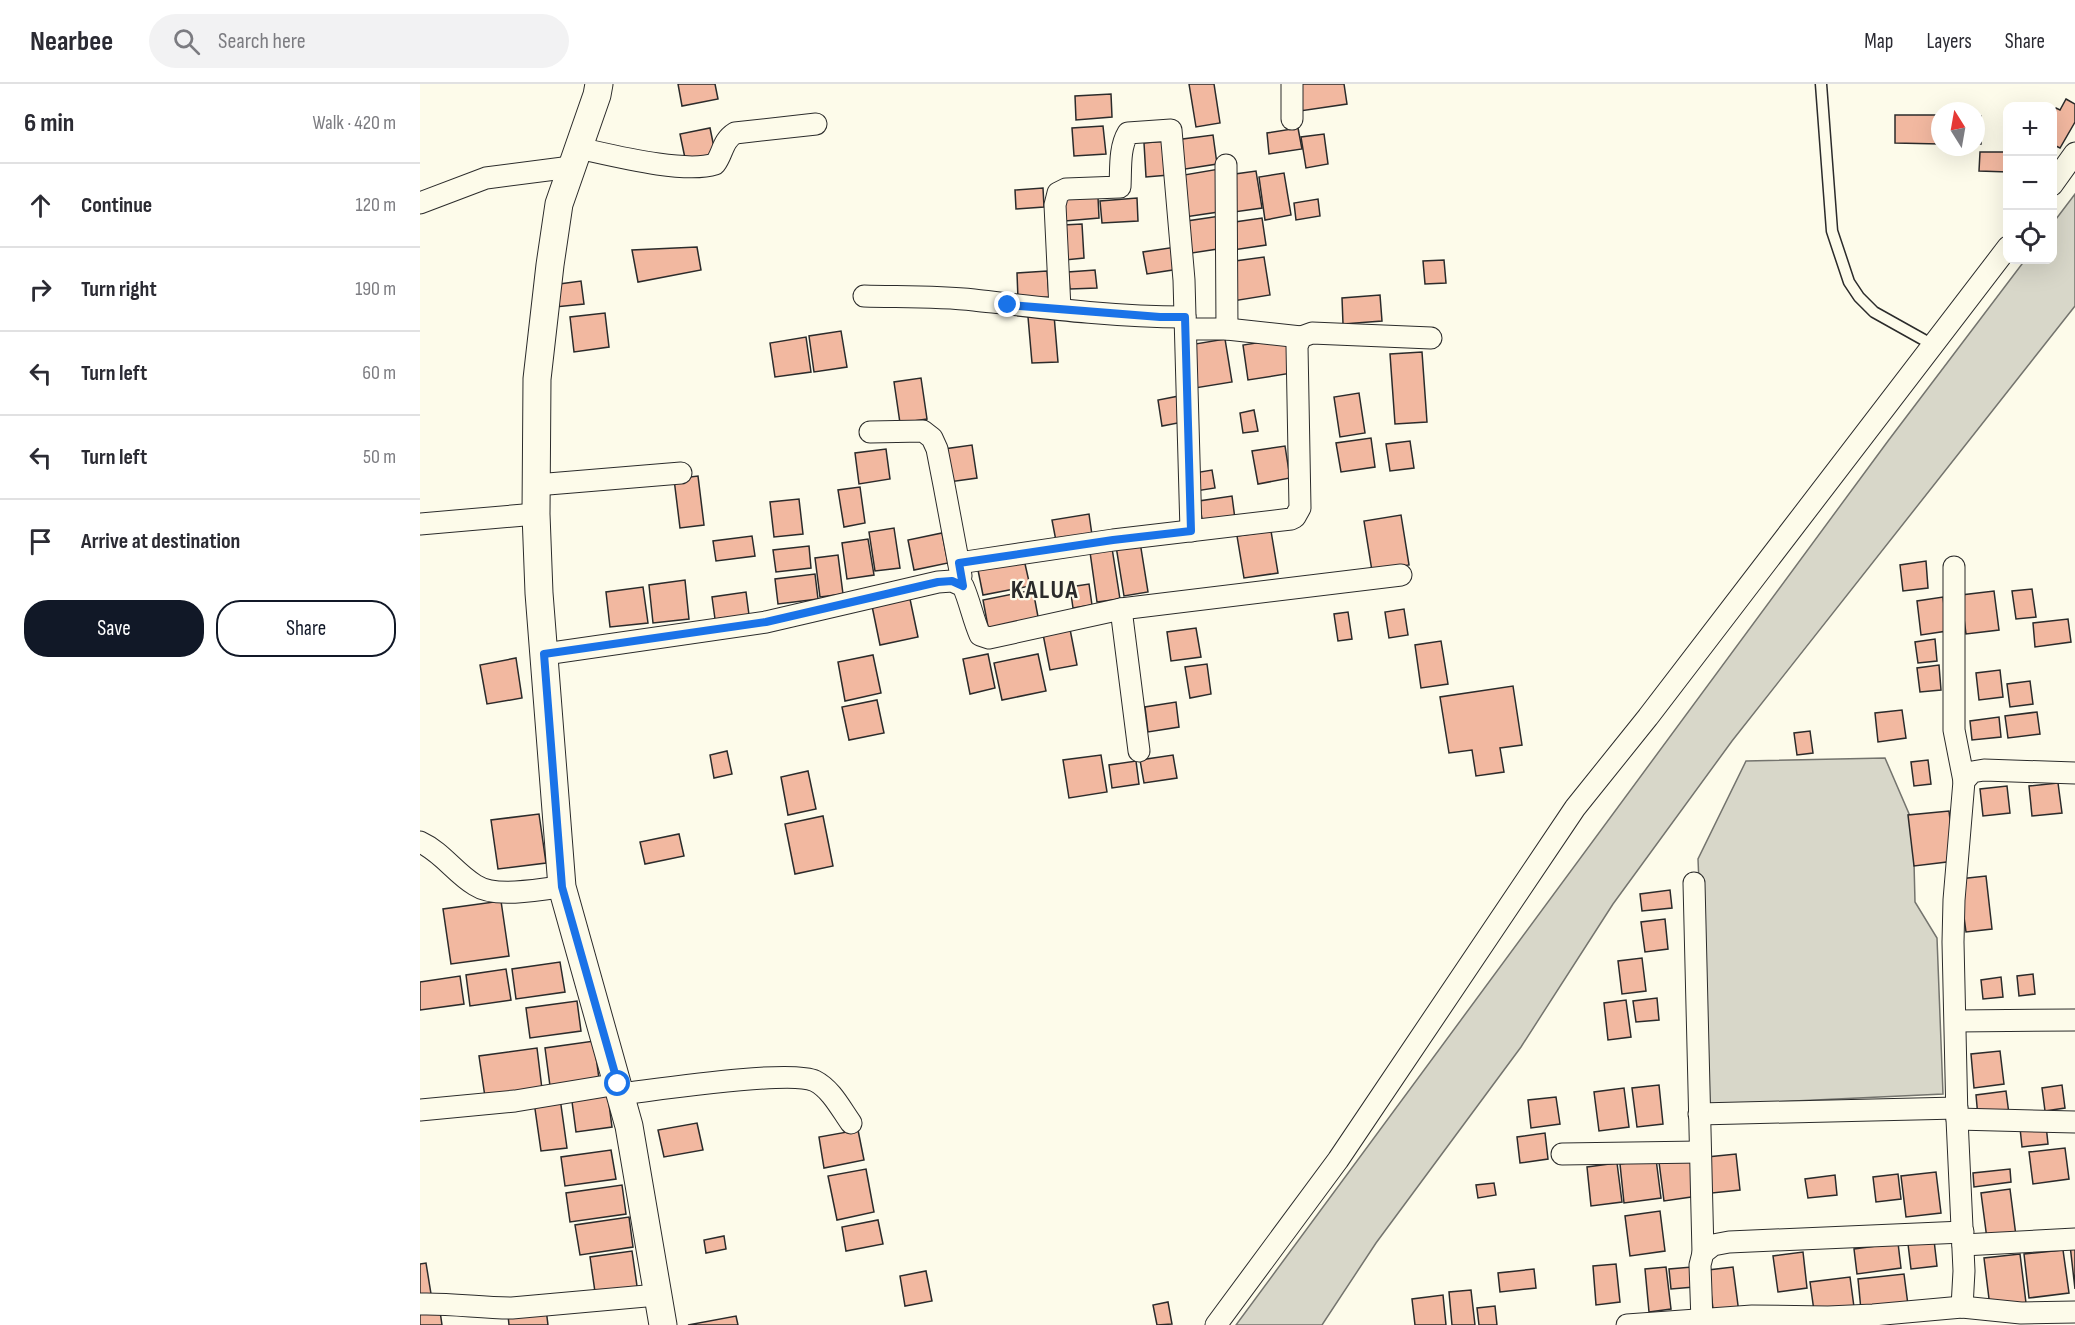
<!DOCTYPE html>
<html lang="en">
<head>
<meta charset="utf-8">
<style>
  body { margin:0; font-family:"Sofia Sans Condensed",sans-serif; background:#f2f2f3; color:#2b2b33 }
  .controls { position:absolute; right:18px; top:18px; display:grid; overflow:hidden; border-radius:12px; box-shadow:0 6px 24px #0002 }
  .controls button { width:54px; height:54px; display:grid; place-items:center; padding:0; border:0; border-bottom:2px solid #e1e1e2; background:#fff; color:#2b2b33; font:30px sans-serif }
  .compass { position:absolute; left:1511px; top:18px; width:54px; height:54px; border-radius:50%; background:#fff; box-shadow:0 6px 24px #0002; rotate:349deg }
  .stop { position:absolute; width:18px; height:18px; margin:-14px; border:4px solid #1a73e8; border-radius:50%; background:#fff }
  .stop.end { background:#1a73e8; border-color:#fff; box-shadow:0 2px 6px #0008 }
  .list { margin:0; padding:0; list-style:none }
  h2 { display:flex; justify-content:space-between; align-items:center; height:78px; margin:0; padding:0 24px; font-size:26px }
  h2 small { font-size:20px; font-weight:400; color:#7c7c81 }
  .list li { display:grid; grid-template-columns:39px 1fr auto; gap:18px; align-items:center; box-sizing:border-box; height:84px; padding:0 24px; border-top:2px solid #e1e1e2 }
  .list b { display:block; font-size:22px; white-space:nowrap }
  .list em { font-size:20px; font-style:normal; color:#7c7c81 }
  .actions { display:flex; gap:12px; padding:18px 24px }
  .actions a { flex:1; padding:14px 0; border:2px solid #111827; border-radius:24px; text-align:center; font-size:21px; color:#111827 }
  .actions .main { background:#111827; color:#fff }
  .icon { flex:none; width:33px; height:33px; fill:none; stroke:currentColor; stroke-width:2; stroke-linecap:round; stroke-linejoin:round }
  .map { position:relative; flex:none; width:1655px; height:1241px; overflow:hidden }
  header { display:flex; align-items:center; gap:36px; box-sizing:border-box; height:84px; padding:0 30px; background:#fff; border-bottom:2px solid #e1e1e2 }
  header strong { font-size:28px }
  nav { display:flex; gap:33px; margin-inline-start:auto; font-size:21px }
  .search { width:420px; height:54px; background:#f2f2f3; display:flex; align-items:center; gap:15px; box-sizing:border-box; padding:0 21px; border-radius:33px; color:#7c7c81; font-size:22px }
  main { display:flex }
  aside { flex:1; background:#fff }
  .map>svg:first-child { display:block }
</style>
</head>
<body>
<header>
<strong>Nearbee</strong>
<div class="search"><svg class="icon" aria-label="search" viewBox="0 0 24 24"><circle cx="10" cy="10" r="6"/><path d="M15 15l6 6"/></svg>Search here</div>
<nav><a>Map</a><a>Layers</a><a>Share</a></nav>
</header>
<main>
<aside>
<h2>6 min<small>Walk · 420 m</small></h2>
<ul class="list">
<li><svg class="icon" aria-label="ahead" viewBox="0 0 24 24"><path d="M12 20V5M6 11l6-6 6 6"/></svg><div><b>Continue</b></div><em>120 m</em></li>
<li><svg class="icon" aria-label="right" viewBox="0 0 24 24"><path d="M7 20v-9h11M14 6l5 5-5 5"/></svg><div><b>Turn right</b></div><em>190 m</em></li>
<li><svg class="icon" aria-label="left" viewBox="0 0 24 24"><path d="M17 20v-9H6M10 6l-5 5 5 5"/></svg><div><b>Turn left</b></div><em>60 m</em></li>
<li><svg class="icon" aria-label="left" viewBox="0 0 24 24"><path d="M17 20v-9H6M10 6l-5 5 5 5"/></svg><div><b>Turn left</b></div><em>50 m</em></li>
<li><svg class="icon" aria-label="arrive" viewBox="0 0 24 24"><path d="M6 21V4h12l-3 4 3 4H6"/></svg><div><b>Arrive at destination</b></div></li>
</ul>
<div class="actions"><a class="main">Save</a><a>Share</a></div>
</aside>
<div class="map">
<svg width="1655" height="1241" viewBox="0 0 1655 1241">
  <rect width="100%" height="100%" fill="#fdfbea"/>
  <!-- water -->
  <g fill="#d8d7c9" stroke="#74746e" stroke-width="1.5">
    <path d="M1655 110V222L1312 657 1193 820 1101 963 956 1159 902 1241H816L1468 357 1605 176H1632L1633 139Z"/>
    <path d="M1465 674 1493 739 1495 818 1517 854 1523 1010 1288 1021 1278 775 1326 677Z"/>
  </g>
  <!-- building -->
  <g fill="#f2b8a0" stroke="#2b2b2b" stroke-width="1.5">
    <path d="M258 0H295L298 15 262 22Z"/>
    <path d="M769 0H794L800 39 776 43Z"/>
    <path d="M876 0H924L927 20 880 27Z"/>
    <path d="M691 10 692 33 656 36 655 12Z"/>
    <path d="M1646 15 1655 20V38L1640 64 1632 60V30L1636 24 1640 26Z"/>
    <path d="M1475 31H1520V60L1475 59Z"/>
    <path d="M1556 31 1561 32V60H1556Z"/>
    <path d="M683 42 686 70 654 72 652 44Z"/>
    <path d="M290 44 296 73 266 79 260 50Z"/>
    <path d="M878 44 882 65 849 70 847 49Z"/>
    <path d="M904 50 908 80 886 84 881 53Z"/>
    <path d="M793 51 797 80 759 86 755 56Z"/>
    <path d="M747 57 749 91 726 93 724 59Z"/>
    <path d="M1560 68H1588V88L1559 87Z"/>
    <path d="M799 85 805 127 765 133 758 92Z"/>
    <path d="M836 87 842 124 814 128 808 91Z"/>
    <path d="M864 89 871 131 845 136 839 93Z"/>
    <path d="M623 104 624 123 596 125 595 106Z"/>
    <path d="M678 113 679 134 645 137 643 115Z"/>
    <path d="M717 114 718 137 682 139 680 117Z"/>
    <path d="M898 115 900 132 876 136 874 119Z"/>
    <path d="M800 132 804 164 772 169 767 137Z"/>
    <path d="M842 134 846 161 813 166 808 139Z"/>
    <path d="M662 140 664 174 645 176 643 141Z"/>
    <path d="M277 163 281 186 218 198 212 166Z"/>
    <path d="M756 163 759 185 727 190 723 168Z"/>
    <path d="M844 173 850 211 813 217 808 178Z"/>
    <path d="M1024 176 1026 199 1005 200 1003 177Z"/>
    <path d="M675 186 677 204 650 205 648 188Z"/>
    <path d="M627 187 629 213 598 215 597 189Z"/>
    <path d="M161 197 164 220 135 223 132 201Z"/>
    <path d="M960 211 962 237 923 240 922 214Z"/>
    <path d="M185 229 189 263 154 268 150 233Z"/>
    <path d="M634 231 638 278 612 279 608 233Z"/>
    <path d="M421 247 427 283 394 288 389 252Z"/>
    <path d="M386 253 391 288 355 293 350 259Z"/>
    <path d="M867 254 872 289 828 296 823 261Z"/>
    <path d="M805 255 812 298 775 304 769 261Z"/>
    <path d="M1002 268 1007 338 975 340 970 270Z"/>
    <path d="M501 294 507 335 480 339 474 298Z"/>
    <path d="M939 309 945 349 920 353 914 313Z"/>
    <path d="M759 312 763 338 742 342 738 316Z"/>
    <path d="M834 326 838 347 823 349 820 329Z"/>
    <path d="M951 354 955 383 921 388 916 359Z"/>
    <path d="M990 357 994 384 970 387 966 360Z"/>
    <path d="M552 361 557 394 529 398 524 365Z"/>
    <path d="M865 362 870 394 838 400 832 367Z"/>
    <path d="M466 365 470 395 439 400 435 369Z"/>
    <path d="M792 386 795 404 776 407 774 389Z"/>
    <path d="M278 392 284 441 260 444 254 395Z"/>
    <path d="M440 403 445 439 424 443 418 406Z"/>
    <path d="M812 412 815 435 783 441 779 417Z"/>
    <path d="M379 415 383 450 354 453 350 418Z"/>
    <path d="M669 430 672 451 636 457 632 436Z"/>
    <path d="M981 431 989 481 952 487 944 437Z"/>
    <path d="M474 444 480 484 455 487 449 448Z"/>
    <path d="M851 447 858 489 824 494 817 452Z"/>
    <path d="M522 449 528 479 494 486 488 456Z"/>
    <path d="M332 452 335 472 296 477 293 457Z"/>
    <path d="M448 455 454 491 427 495 422 459Z"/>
    <path d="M720 458 728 508 704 512 696 462Z"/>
    <path d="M389 462 391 484 356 488 353 466Z"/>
    <path d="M692 464 700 515 677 518 670 468Z"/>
    <path d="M418 471 423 510 400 513 395 474Z"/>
    <path d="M603 471 610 502 563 511 557 481Z"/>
    <path d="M1506 477 1508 504 1483 507 1480 481Z"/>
    <path d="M395 490 398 515 358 520 355 495Z"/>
    <path d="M265 496 269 535 233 539 229 501Z"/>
    <path d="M669 500 672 521 653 524 650 503Z"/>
    <path d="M223 503 228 539 190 543 186 508Z"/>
    <path d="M1612 505 1616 533 1596 535 1592 507Z"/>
    <path d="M613 506 619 538 569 548 563 516Z"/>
    <path d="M1574 507 1579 546 1546 550 1541 511Z"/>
    <path d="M326 508 329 531 295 535 292 513Z"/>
    <path d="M1523 513 1527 547 1501 551 1497 517Z"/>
    <path d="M490 515 498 553 460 561 452 522Z"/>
    <path d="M984 525 988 551 969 554 965 528Z"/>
    <path d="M928 528 932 555 918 557 914 530Z"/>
    <path d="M1648 535 1651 558 1615 563 1613 539Z"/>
    <path d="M649 540 657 581 630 586 622 545Z"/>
    <path d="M776 544 781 573 751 577 747 548Z"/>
    <path d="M1515 555 1517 577 1498 579 1495 558Z"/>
    <path d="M1021 557 1028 600 1001 604 995 561Z"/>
    <path d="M568 570 575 604 550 610 543 575Z"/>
    <path d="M618 570 626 607 582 616 574 579Z"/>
    <path d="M453 571 461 609 425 617 418 578Z"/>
    <path d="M96 574 102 614 67 620 60 581Z"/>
    <path d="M787 580 791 610 770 614 765 583Z"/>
    <path d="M1519 581 1521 606 1500 608 1497 584Z"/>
    <path d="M1580 586 1583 613 1559 616 1556 589Z"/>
    <path d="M1610 597 1613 620 1590 623 1587 600Z"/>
    <path d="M1093 602 1102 661 1080 664 1084 688 1056 692 1052 666 1029 669 1020 613Z"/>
    <path d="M457 616 464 649 429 656 422 623Z"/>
    <path d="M756 618 759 643 728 648 725 623Z"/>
    <path d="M1482 626 1486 654 1458 658 1455 629Z"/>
    <path d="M1617 628 1620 650 1588 654 1585 632Z"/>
    <path d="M1579 633 1581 653 1552 656 1550 637Z"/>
    <path d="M1390 647 1393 669 1377 671 1374 649Z"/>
    <path d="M307 667 312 690 294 694 290 671Z"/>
    <path d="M681 671 687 708 649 714 643 676Z"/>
    <path d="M753 671 757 694 724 699 720 676Z"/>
    <path d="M1508 676 1511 700 1494 702 1491 678Z"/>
    <path d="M716 677 719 700 692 704 689 681Z"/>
    <path d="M388 687 396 725 368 731 361 693Z"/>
    <path d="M1638 699 1642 729 1612 732 1609 702Z"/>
    <path d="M1587 702 1590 729 1563 732 1560 705Z"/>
    <path d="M1529 727 1535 777 1494 782 1488 731Z"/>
    <path d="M119 730 126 779 78 785 71 736Z"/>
    <path d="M403 732 413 782 375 790 365 740Z"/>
    <path d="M259 750 264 772 225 780 220 758Z"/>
    <path d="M1566 792 1572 845 1546 848 1539 795Z"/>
    <path d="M1250 806 1252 824 1222 827 1220 810Z"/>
    <path d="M81 817 89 872 31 880 23 825Z"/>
    <path d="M1245 835 1248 865 1225 868 1221 838Z"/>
    <path d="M1222 874 1226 907 1202 910 1198 877Z"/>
    <path d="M140 878 145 908 96 915 92 885Z"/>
    <path d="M86 885 91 916 50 922 46 891Z"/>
    <path d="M1613 890 1615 910 1599 912 1597 892Z"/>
    <path d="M40 892 44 920 0 926V898Z"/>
    <path d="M1581 893 1583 913 1563 915 1561 896Z"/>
    <path d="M1237 914 1239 936 1216 938 1213 917Z"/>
    <path d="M1206 916 1211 953 1188 956 1184 919Z"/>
    <path d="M157 917 161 947 110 954 106 924Z"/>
    <path d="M174 957 179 995 130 1002 125 964Z"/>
    <path d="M117 964 122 1005 65 1013 59 972Z"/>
    <path d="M1580 967 1584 1000 1554 1004 1551 970Z"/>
    <path d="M1239 1001 1243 1040 1217 1043 1212 1004Z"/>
    <path d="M1642 1001 1645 1024 1625 1027 1622 1004Z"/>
    <path d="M1204 1004 1209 1043 1179 1047 1174 1008Z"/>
    <path d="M187 1005 192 1043 156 1048 151 1010Z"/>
    <path d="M1586 1007 1589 1030 1558 1033 1556 1011Z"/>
    <path d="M1136 1013 1140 1040 1111 1044 1108 1016Z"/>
    <path d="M140 1014 147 1064 121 1067 114 1018Z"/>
    <path d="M277 1039 283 1066 244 1073 238 1046Z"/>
    <path d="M1626 1041 1628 1060 1602 1063 1600 1044Z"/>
    <path d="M438 1046 444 1076 404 1084 399 1053Z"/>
    <path d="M1125 1049 1128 1075 1100 1079 1097 1053Z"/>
    <path d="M1645 1064 1649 1095 1613 1100 1609 1068Z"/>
    <path d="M191 1066 196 1095 145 1102 141 1073Z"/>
    <path d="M1316 1070 1320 1106 1292 1109 1287 1073Z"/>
    <path d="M1273 1074 1278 1112 1244 1117 1239 1078Z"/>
    <path d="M1236 1075 1241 1114 1204 1119 1200 1080Z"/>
    <path d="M1197 1079 1202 1118 1171 1122 1167 1083Z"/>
    <path d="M446 1085 454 1128 417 1136 408 1092Z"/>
    <path d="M1590 1085 1591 1098 1554 1103 1553 1089Z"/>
    <path d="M1516 1088 1521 1129 1486 1133 1481 1092Z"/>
    <path d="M1478 1090 1481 1115 1456 1118 1453 1093Z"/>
    <path d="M1415 1091 1417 1111 1388 1114 1385 1095Z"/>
    <path d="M1074 1099 1076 1111 1058 1114 1056 1101Z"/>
    <path d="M202 1101 206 1130 150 1138 146 1109Z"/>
    <path d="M1590 1105 1596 1152 1567 1155 1561 1109Z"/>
    <path d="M1240 1127 1245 1167 1210 1172 1205 1132Z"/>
    <path d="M209 1133 213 1163 160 1171 155 1141Z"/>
    <path d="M458 1136 463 1160 426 1167 422 1143Z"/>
    <path d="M304 1152 306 1165 286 1169 284 1156Z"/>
    <path d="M1514 1156 1517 1182 1491 1185 1488 1160Z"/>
    <path d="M1478 1159 1481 1184 1437 1190 1434 1165Z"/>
    <path d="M1650 1161H1655V1205Z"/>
    <path d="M1643 1166 1649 1209 1609 1214 1604 1170Z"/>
    <path d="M212 1167 218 1209 176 1215 170 1173Z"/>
    <path d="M1383 1168 1387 1204 1358 1208 1353 1172Z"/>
    <path d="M1600 1170 1606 1219 1570 1223 1564 1174Z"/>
    <path d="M6 1179 11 1210 0 1212V1180Z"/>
    <path d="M1196 1180 1200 1218 1176 1221 1173 1182Z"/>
    <path d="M1246 1183 1251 1225 1229 1228 1225 1185Z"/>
    <path d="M1272 1183 1274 1203 1251 1205 1249 1185Z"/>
    <path d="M1313 1183 1319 1229 1294 1232 1288 1186Z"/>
    <path d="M1114 1185 1116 1204 1080 1208 1078 1189Z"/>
    <path d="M506 1187 512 1217 485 1222 480 1192Z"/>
    <path d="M1484 1190 1488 1221 1441 1226 1438 1195Z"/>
    <path d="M1430 1193 1434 1223 1394 1227 1390 1198Z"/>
    <path d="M1051 1206 1055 1241H1032L1029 1208Z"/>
    <path d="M1023 1211 1026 1241H995L992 1215Z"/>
    <path d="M748 1218 752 1240 737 1241 733 1221Z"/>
    <path d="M1075 1222 1077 1241H1059L1057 1224Z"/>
    <path d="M126 1225 128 1241H89L88 1231Z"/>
    <path d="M20 1227 22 1241H0V1230Z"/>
    <path d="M316 1232 318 1241H268Z"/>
  </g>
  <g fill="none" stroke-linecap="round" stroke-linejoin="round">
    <!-- service casing -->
    <g stroke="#2b2b2b" stroke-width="13">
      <path id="service" d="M1401 0 1412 147 1429 198 1439 213 1454 228 1513 261"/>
    </g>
    <!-- minor casing -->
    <g stroke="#2b2b2b" stroke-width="23">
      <g id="minor">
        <path d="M872 35V0"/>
        <path d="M158 64C191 71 264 90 295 80 303 70 302 57 315 49L396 40"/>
        <path d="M806 81 807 245"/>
        <path d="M1632 101 1655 69"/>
        <path d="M0 119 66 94 151 83"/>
        <path d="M444 212C481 213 518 212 554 216 624 224 695 233 765 233"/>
        <path d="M640 225 635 121 638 109 646 105 700 103C701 85 699 64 708 49L751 46 764 196 771 447"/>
        <path d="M766 245H807L881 253"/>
        <path d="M450 348 503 347 512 354 517 365 524 401 541 492"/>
        <path d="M116 401 261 389"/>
        <path d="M0 440 116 430"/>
        <path d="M539 479 693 456 871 435 875 433 880 424 877 262 881 253 892 249 1011 254"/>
        <path d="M1534 483V646L1544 697"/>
        <path d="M701 525 719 667"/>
        <path d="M125 570 346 538 518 498 532 497 543 502C550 518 553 535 560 551L569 554 701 525 981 491"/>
        <path d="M0 758C22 768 35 789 55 801 76 815 118 805 142 803"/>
        <path d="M1274 799 1283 1169"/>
        <path d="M1536 937 1655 936"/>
        <path d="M201 1010C235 1006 370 985 395 997 411 1005 421 1025 431 1039"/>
        <path d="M0 1026 95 1017 198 1000"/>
        <path d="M1279 1030 1537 1024"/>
        <path d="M1537 1035 1655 1038"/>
        <path d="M1142 1070 1280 1068"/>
        <path d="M1543 1161 1655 1155"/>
        <path d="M0 1220C31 1219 61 1224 92 1224L237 1211"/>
        <path d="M1542 1223 1544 1187 1537 1035 1533 858 1534 816 1544 697 1552 688 1564 686 1655 689"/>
        <path d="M1282 1237 1280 1181 1283 1169 1293 1161 1309 1158 1543 1148"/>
        <path d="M796 1241 918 1076 1155 724 1228 633 1588 163"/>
        <path d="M1207 1241 1332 1232 1408 1233 1453 1231 1542 1223 1601 1229 1655 1228"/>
      </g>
    </g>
    <!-- tertiary casing -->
    <g stroke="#2b2b2b" stroke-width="29">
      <path id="tertiary" d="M179 0 177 11 139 120 130 181 117 295 116 430 119 509 142 803 209 1042 243 1241"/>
    </g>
    <!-- service -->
    <use href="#service" stroke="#fdfbea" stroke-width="10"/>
    <!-- minor -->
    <use href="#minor" stroke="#fdfbea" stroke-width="21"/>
    <!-- tertiary -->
    <use href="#tertiary" stroke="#fdfbea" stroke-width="27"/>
  </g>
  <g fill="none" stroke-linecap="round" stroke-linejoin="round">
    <!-- route -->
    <path stroke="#1a73e8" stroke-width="8" d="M198 1000 142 803 124 570 346 538 518 498 532 497 543 502 539 479 693 456 771 447 765 233H740L588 221"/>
  </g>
  <g text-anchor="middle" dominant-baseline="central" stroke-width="4.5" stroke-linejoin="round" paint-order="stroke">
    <!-- district labels -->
    <g font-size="26" font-weight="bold" letter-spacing="1.5" fill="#2b2b2b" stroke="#fdfbea">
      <text x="625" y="506">KALUA</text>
    </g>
  </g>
</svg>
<div class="controls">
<button>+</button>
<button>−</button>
<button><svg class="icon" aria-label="locate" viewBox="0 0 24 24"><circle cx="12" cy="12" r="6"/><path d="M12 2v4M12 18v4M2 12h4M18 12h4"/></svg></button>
</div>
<svg class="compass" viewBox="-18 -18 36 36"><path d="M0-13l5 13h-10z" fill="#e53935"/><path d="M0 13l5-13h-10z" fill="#7c7c81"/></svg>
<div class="stop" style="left:198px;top:1000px"></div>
<div class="stop end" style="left:588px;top:221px"></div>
</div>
</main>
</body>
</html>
